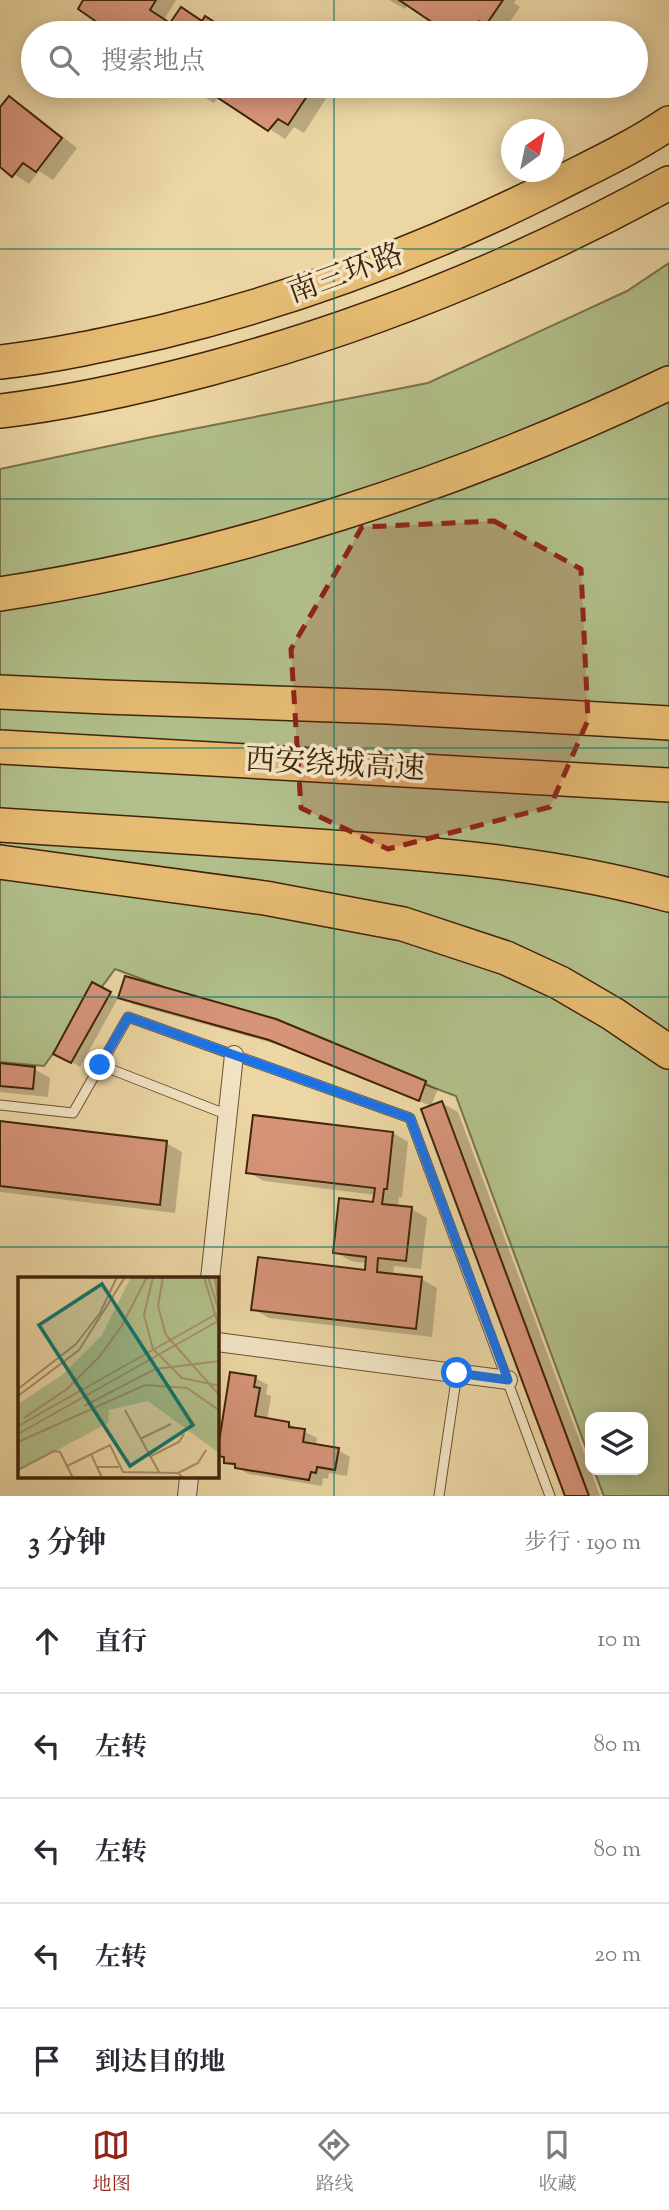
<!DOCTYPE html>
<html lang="zh">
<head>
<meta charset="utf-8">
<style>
  body { margin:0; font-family:"Sorts Mill Goudy","Noto Serif SC",serif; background:#f7f7f7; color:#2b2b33 }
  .controls { position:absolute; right:21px; bottom:21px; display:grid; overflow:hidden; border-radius:14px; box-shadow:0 4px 18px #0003 }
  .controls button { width:63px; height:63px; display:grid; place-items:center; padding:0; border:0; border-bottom:2px solid #e1e1e2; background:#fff; color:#2b2b33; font:35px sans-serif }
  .compass { position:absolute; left:501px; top:119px; width:63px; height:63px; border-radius:50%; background:#fff; box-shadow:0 4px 18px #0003; rotate:33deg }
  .stop { position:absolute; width:21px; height:21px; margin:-16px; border:5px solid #1a73e8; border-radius:50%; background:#fff }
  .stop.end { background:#1a73e8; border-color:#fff; box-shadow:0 2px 7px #0008 }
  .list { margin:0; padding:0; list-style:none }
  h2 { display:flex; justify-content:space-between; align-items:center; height:91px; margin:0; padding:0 28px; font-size:30px }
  h2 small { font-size:23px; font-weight:400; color:#7c7c81 }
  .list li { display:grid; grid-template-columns:46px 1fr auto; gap:21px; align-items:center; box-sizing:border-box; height:105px; padding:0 28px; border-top:2px solid #e1e1e2 }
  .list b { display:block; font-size:26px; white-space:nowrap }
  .list em { font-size:23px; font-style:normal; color:#7c7c81 }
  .icon { flex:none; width:38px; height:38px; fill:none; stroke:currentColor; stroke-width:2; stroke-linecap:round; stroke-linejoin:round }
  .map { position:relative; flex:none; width:669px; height:1496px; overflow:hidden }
  .search { position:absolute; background:#fff; box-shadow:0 4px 18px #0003; left:21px; right:21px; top:21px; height:77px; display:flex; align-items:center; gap:18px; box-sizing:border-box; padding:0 24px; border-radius:38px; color:#7c7c81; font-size:26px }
  .sheet { height:616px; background:#fff }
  nav { display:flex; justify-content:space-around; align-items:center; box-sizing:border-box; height:98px; border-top:2px solid #e1e1e2; background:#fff; font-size:19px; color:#7c7c81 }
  nav a { display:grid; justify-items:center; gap:4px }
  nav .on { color:#8f2418 }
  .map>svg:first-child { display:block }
</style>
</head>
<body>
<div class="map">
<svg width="669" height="1496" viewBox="0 0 669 1496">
  <rect width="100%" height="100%" fill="#ebd6a4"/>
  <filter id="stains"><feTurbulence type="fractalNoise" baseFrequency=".00286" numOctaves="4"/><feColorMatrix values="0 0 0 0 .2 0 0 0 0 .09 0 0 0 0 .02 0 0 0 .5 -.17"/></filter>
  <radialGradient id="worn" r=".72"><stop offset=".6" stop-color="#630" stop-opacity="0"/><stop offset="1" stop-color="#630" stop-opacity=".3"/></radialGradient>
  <!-- green -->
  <path fill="#b1bf8a" stroke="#79724a" stroke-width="2" d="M669 263V1496H604L594 1470H643V1417H590V1459L456 1096 115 969 44 1066 0 1062V469L147 438 428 383 627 291Z"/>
  <!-- shadow -->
  <g fill="#0003">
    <path d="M85 0H176L164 20 171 24 203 23 221 27 230 33H104L100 30 103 24Z"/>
    <path d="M389 0H516L514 3 520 7 502 33 496 29 493 33H451L409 4 405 9Z"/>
    <path d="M186 86H310L327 97 304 133 294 127 285 139 219 96 214 103Z"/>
    <path d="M9 98 25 107 77 148 53 180 39 171 29 184 0 165V110Z"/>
    <path d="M93 985 118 998 80 1067 56 1053Z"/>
    <path d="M120 997 275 1021 426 1082 438 1089 431 1106 283 1046 132 1004Z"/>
    <path d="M0 1065 34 1069 50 1078 48 1097 0 1092Z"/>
    <path d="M442 1103 458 1112 600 1496H567Z"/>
    <path d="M0 1123 166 1143 182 1152 175 1213 0 1192Z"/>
    <path d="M393 1133 408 1142 402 1197H399L398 1207 412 1209 427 1218 421 1269 394 1266 393 1275 421 1279 437 1288 432 1337 269 1318 253 1309 366 1272 367 1263 351 1261 335 1252 375 1204 376 1195 264 1181 248 1172Z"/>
    <path d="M255 1378 268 1385 266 1394 271 1396 267 1420 289 1424 317 1438 316 1446 338 1450 350 1457 347 1476 329 1473 328 1479 323 1478 322 1486 249 1474 226 1462V1459L219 1455Z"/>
  </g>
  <!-- building -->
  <g fill="#d69479" stroke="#412409" stroke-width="2">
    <path d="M83 0H156L150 10 170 23 181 7 202 21 205 16 231 33H101L97 31 101 25 78 9Z"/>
    <path d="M399 0H503L486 25 479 21 471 33H448Z"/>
    <path d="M183 86H312L313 87 288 125 278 119 268 131 203 88 197 95Z"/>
    <path d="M9 96 62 138 36 172 23 163 12 177 0 167V107Z"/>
    <path d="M125 976 276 1019 426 1081 419 1101 269 1040 118 998Z"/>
    <path d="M92 982 111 992 71 1063 53 1054Z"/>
    <path d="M0 1063 35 1067 33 1089 0 1086Z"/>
    <path d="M442 1101 589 1496H565L421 1109Z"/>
    <path d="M253 1115 393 1132 387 1189H384L382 1204 412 1207 406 1261 378 1258 377 1272 422 1277 416 1329 251 1310 258 1257 365 1270 366 1257 333 1253 339 1198 373 1202 375 1188 246 1173Z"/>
    <path d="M0 1121 167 1141 160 1205 0 1186Z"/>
    <path d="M230 1372 256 1376 254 1387 260 1388 255 1416 289 1422V1427L305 1429 303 1442 339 1448 335 1470 317 1467 316 1473 311 1472 309 1480 235 1468V1464L224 1463V1457L217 1456V1455Z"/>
  </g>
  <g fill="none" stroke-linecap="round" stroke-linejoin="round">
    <!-- lane casing -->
    <g stroke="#6c5030" stroke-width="11">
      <g id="lane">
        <path d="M100 1065 228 1115"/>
        <path d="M0 1105 73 1113 128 1017 410 1118 550 1496"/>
        <path d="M439 1496 457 1373"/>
      </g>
    </g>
    <!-- street casing -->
    <g stroke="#6c5030" stroke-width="20">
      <g id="street">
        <path d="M210 1279 234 1055"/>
        <path d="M217 1342 508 1380"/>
        <path d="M187 1496 189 1477"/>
      </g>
    </g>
    <!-- highway casing -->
    <g stroke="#412409" stroke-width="36">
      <g id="highway">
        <path d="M0 362C55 356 108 344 161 332 296 299 424 251 548 189 588 168 631 149 669 123"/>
        <path d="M0 411C70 403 140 387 208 369 369 326 523 263 669 183"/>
        <path d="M0 594C228 559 461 483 669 383"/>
        <path d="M0 692 105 697 388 707 669 723"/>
        <path d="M0 747 669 785"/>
        <path d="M0 825C101 831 201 838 302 845 425 853 549 862 669 895"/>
        <path d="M0 862 265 898 403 924 506 958 560 983 613 1014 669 1052"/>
      </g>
    </g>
    <!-- lane -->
    <use href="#lane" stroke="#f2e4c4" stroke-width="9"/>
    <!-- street -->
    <use href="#street" stroke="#f2e4c4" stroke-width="18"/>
    <!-- highway -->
    <use href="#highway" stroke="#e6bb72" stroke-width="33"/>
  </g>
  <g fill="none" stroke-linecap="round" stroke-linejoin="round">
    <!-- route -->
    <path stroke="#1a73e8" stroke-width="9" d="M100 1065 128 1017 410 1118 508 1380 457 1373"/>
  </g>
  <!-- marked area -->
  <path fill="#8f2418" fill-opacity="0.2" stroke="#8f2418" stroke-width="5" stroke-dasharray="14 9" stroke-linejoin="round" d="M494 521 581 569 588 720 550 807 388 849 301 808 291 649 362 527Z"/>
  <!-- grid -->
  <path fill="none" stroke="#0f766e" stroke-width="2" stroke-opacity="0.55" d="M334 0V33M334 86V1496M0 249H669M0 499H669M0 748H669M0 997H669M0 1247H669"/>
  <g text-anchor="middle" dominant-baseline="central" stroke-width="7" stroke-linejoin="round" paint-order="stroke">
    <!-- street labels -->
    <g font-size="30" fill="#412409" stroke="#f2e4c4">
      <text transform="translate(346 275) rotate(-20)">南三环路</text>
      <text transform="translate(335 766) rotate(3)">西安绕城高速</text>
    </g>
  </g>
  <!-- overview -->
  <g transform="translate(18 1277)">
    <rect width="201" height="201" fill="#ebd6a4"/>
    <path d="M113 0H201V176L130 124 91 133 90 146 0 194V127L44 98 84 58Z" fill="#b1bf8a"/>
    <path fill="none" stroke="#a78f66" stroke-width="2" d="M135 0 126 38 135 72 164 101 202 109M145 0 140 29 148 58 202 119M186 0 202 54M190 0 202 37M197 0 200 23M0 112 58 67 82 36 99 0M0 119 61 73 107 0M66 129 137 92 202 84M107 133 141 195M6 141 49 112 81 80 103 50 129 0M0 149 202 35M0 157 202 43M122 162 153 147M0 165 127 108 169 111 202 134M73 177 84 201M131 180 161 165 166 157M49 189 92 168 105 195 160 196 165 201M79 190H101M0 193 36 174 42 175 55 201M160 196 180 186 188 173"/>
    <path fill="#0f766e" fill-opacity="0.15" stroke="#0f766e" stroke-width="3.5" d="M84 7 175 148 112 189 21 48Z"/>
    <rect width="201" height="201" fill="none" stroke="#412409" stroke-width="3.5"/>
  </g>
  <rect width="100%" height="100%" filter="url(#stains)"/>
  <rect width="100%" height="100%" fill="url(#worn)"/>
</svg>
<div class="controls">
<button><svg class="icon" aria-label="layers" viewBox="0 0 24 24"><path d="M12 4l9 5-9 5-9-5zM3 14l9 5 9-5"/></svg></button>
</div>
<svg class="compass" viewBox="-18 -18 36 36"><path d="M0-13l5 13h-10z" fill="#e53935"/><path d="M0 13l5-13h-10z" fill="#7c7c81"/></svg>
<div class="stop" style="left:457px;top:1373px"></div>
<div class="stop end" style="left:100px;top:1065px"></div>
<div class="search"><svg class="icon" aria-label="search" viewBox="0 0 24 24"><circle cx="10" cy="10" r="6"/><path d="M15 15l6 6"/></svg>搜索地点</div>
</div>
<section class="sheet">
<h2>3 分钟<small>步行 · 190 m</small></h2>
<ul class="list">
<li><svg class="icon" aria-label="ahead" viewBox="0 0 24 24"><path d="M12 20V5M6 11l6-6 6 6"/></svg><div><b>直行</b></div><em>10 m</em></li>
<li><svg class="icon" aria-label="left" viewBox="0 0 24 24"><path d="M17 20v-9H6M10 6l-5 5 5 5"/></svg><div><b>左转</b></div><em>80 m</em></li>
<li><svg class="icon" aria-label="left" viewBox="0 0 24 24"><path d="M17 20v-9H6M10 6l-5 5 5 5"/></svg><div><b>左转</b></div><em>80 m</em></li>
<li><svg class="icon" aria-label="left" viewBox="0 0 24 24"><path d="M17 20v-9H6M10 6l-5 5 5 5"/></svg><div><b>左转</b></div><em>20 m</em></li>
<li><svg class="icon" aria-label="arrive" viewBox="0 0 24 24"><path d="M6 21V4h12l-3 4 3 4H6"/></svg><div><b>到达目的地</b></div></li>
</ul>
</section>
<nav>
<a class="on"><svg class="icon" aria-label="map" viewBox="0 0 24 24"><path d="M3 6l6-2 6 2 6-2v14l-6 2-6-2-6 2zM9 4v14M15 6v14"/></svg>地图</a>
<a><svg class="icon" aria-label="directions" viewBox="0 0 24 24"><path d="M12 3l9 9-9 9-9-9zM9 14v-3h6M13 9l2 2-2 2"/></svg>路线</a>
<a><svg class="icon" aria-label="saved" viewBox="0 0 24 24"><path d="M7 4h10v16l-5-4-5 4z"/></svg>收藏</a>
</nav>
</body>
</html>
